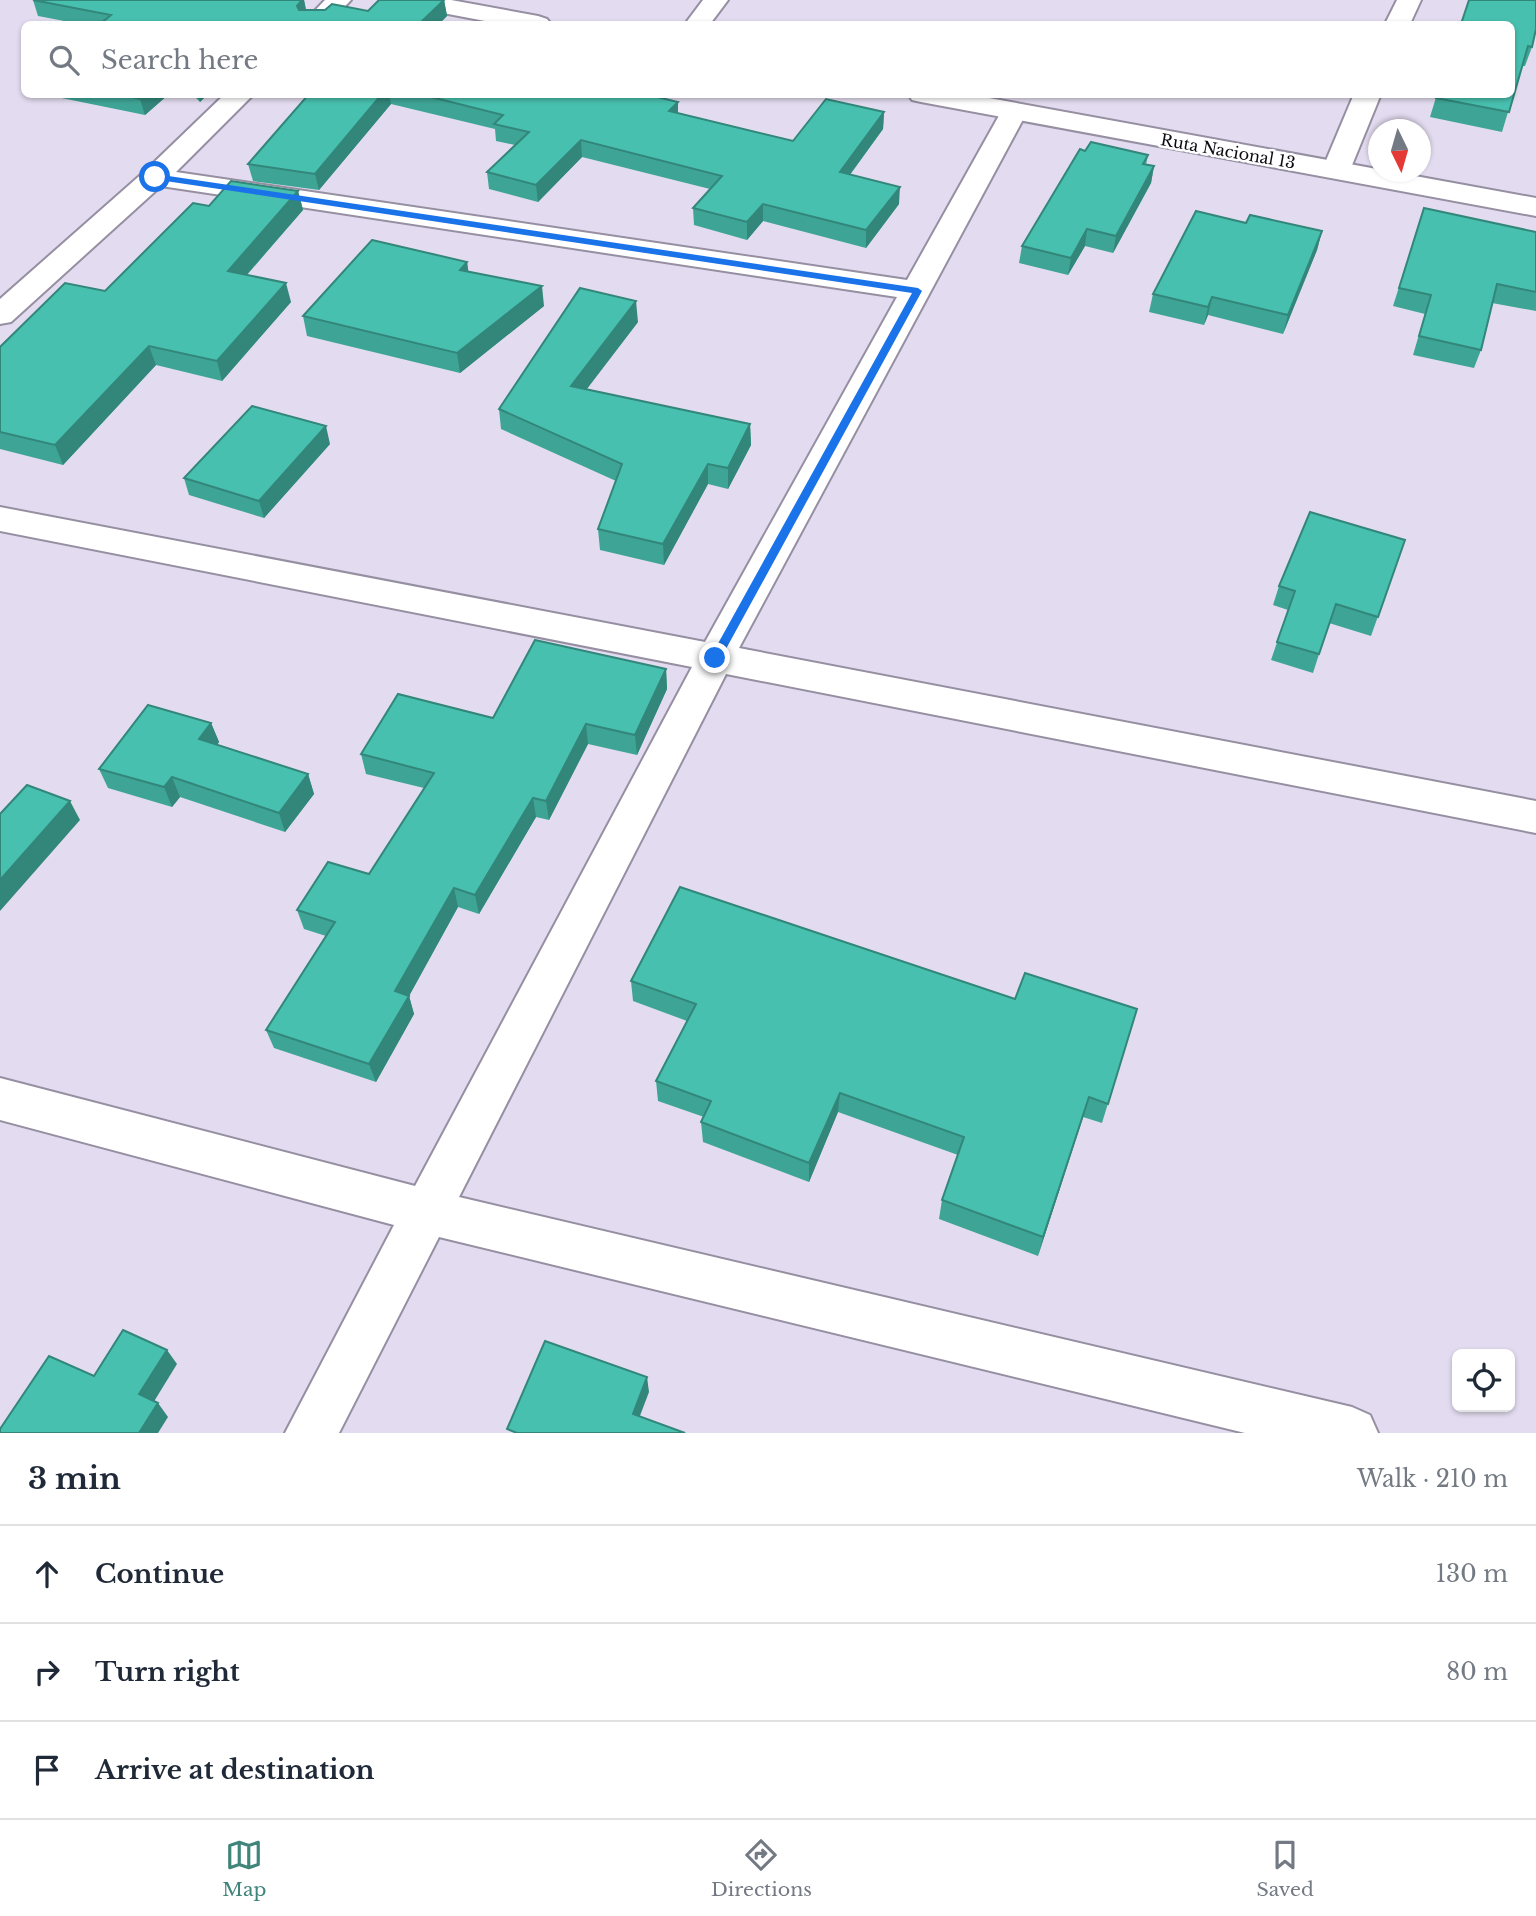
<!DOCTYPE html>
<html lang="en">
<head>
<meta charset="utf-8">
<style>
  body { margin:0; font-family:"Libre Baskerville",serif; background:#f2f2f3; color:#1f2937 }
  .controls { position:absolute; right:21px; bottom:21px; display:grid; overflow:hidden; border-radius:10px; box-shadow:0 2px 5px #0004 }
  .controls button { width:63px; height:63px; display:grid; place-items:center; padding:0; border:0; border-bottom:2px solid #e0e1e3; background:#fff; color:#1f2937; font:35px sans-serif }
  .compass { position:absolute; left:1368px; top:119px; width:63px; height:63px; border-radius:50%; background:#fff; box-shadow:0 2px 5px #0004; rotate:175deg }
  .stop { position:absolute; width:21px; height:21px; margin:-16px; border:5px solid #1a73e8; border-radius:50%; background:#fff }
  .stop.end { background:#1a73e8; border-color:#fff; box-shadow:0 2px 7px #0008 }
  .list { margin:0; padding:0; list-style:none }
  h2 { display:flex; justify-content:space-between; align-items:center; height:91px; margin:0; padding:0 28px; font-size:30px }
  h2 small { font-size:23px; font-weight:400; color:#747a83 }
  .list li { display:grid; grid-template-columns:46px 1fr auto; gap:21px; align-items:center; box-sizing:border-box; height:98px; padding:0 28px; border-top:2px solid #e0e1e3 }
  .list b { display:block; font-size:26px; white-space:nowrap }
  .list em { font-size:23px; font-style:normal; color:#747a83 }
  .icon { flex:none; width:38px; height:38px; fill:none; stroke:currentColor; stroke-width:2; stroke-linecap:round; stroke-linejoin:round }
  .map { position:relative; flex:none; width:1536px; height:1433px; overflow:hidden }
  .search { position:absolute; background:#fff; box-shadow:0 2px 5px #0004; left:21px; right:21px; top:21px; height:77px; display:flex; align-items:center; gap:18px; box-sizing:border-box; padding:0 24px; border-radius:10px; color:#747a83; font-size:26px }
  .sheet { height:385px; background:#fff }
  nav { display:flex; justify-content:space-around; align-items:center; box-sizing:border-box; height:98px; border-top:2px solid #e0e1e3; background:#fff; font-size:19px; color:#747a83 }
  nav a { display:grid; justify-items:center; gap:4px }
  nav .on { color:#40857a }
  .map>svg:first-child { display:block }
</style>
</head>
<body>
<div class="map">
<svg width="1536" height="1433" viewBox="0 0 1536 1433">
  <rect width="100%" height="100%" fill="#e3dcf0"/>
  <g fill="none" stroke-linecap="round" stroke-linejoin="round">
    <!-- minor casing -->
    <g stroke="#968fa2" stroke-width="4">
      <g id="minor">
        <path d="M325 0H351L328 24H302Z"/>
        <path d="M703 0H728L710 24H685Z"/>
        <path d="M1397 0H1421L1410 24H1385Z"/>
        <path d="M225 94H254L176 172 907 280 1001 112 1004 106 1014 104 1024 106 1027 112 739 648 1536 801V833L726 674 459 1197 1352 1407 1370 1415 1378 1433H1245L439 1237 339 1433H285L394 1225 0 1120V1078L415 1186 692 667 0 531V507L705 642 897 297 161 186 11 322 0 324V299L145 171Z"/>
        <path d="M1354 94H1381L1350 170 1346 176 1336 178 1326 176 1322 170Z"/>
      </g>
    </g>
    <!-- trunk casing -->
    <g stroke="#968fa2" stroke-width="4">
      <g id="trunk">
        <path d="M399 0H451L538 16 547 19 551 24H501L411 7 402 5Z"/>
        <path d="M908 94H967L1536 198V216L921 102 912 100Z"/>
      </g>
    </g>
    <!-- minor -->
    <use href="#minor" fill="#fff" fill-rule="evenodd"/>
    <!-- trunk -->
    <use href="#trunk" fill="#fff" fill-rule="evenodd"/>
  </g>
  <!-- wall -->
  <g fill="#3ea596">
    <path d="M33 0H304L306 10 368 11 444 0 447 16 439 24H80L38 16Z"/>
    <path d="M1511 24 1532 47 1525 66H1522L1502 132 1430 117 1437 94Z"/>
    <path d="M42 94H169L145 115Z"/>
    <path d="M192 94H208L200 102Z"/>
    <path d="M291 94H645L678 102V113L793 141 884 112 883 129 850 175 899 204 866 248 763 221 747 240 694 225 693 208 710 189 582 157 538 202 489 189 487 172 515 145 496 141 495 129 391 104 319 190 253 181 248 164 306 98Z"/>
    <path d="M1085 151 1148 155 1146 165 1154 166 1151 183 1113 253 1085 246 1068 275 1019 263 1022 246Z"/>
    <path d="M298 191 303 210 247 275 291 302 222 381 156 365 63 465 0 449V347L105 291 209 206Z"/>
    <path d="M1424 208 1536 232V311L1492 303 1481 350 1474 368 1413 355 1425 314 1393 306Z"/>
    <path d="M1246 223 1322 231 1317 250 1283 334 1208 315 1204 325 1149 312 1153 294Z"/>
    <path d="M467 262 468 272 544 306 460 373 307 336 303 316Z"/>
    <path d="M638 322 586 390 750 424 751 445 728 489 708 484 664 565 600 550 598 529 616 481 501 429 499 409Z"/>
    <path d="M330 444 264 518 189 495 184 478Z"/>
    <path d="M1405 540 1371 636 1329 623 1313 673 1271 660 1288 610 1273 605 1279 586Z"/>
    <path d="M666 669 667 689 637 755 588 744 549 820 536 817 479 914 458 907 409 996 414 1014 376 1082 274 1048 266 1030 326 936 304 929 297 910 369 874 424 788 366 774 361 754Z"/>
    <path d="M211 723 219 742 217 745 308 774 314 794 285 832 180 797 172 807 108 788 99 769Z"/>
    <path d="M631 981 1015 999 1137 1009 1102 1123 1083 1117 1038 1256 939 1219 942 1200 958 1155 838 1112 809 1182 703 1142 701 1122 704 1117 658 1101 656 1081 687 1021 633 1001Z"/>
  </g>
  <!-- shaded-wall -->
  <g fill="#32867a">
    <path d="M302 0H304L307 15 300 22 297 6Z"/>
    <path d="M444 0 447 16 439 24H419Z"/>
    <path d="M145 94H169L145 115 140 99Z"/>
    <path d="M198 94H208L200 102Z"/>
    <path d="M382 94H389L391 104 319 190 315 174Z"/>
    <path d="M678 102V119L669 111Z"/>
    <path d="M884 112 883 129 839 189 840 172Z"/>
    <path d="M581 140 582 157 538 202 536 185Z"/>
    <path d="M1154 166 1151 183 1113 253 1116 236Z"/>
    <path d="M900 187 899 204 866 248V230Z"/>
    <path d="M298 191 303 210 233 290 228 271Z"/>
    <path d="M763 204V221L747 240V222Z"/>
    <path d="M1087 229 1085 246 1068 275 1071 258Z"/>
    <path d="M1322 231 1317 250 1283 334 1288 315Z"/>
    <path d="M467 262 470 282 460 270Z"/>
    <path d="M286 283 291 302 222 381 217 361Z"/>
    <path d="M542 286 544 306 460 373 457 353Z"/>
    <path d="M1212 297 1208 315 1204 325 1208 307Z"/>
    <path d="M636 301 638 322 573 407 571 386Z"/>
    <path d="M149 346 156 365 63 465 55 445Z"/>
    <path d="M750 424 751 445 728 489V468Z"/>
    <path d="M326 426 330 444 264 518 259 501Z"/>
    <path d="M708 464V484L664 565 663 544Z"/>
    <path d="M666 669 667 689 637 755 635 735Z"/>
    <path d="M211 723 219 742 207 759 199 739Z"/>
    <path d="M586 724 588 744 549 820 546 801Z"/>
    <path d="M308 774 314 794 285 832 279 813Z"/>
    <path d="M172 777 180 797 172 807 164 787Z"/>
    <path d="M533 798 536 817 479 914 475 895Z"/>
    <path d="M70 801 80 820 0 911V880Z"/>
    <path d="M454 888 458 907 409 996 414 1014 376 1082 369 1064 395 991Z"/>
    <path d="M840 1093 838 1112 809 1182V1163Z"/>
    <path d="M1089 1097 1083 1117 1038 1256 1043 1237Z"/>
    <path d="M167 1350 177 1364 150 1408 139 1394Z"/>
    <path d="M647 1377 649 1392 635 1429 633 1414Z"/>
    <path d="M158 1403 168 1417 158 1433H139Z"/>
  </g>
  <!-- building -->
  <g fill="#48c0af" stroke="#32867a" stroke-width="2">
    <path d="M33 0H302L297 6 299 10H325L332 4 368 11 379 0H444L419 24H100L111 15Z"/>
    <path d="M1469 0H1536V29L1532 47 1528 46 1509 112 1436 98 1437 94H1511V24H1461Z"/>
    <path d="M120 94H145L140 99Z"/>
    <path d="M309 94H382L315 174 248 164Z"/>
    <path d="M419 94H645L678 102 669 111 793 141 826 99 884 112 840 172 900 187 866 230 763 204 747 222 693 208 722 176 581 140 536 185 487 172 529 132 494 124 503 115Z"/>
    <path d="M1091 142 1148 155 1143 164 1154 166 1116 236 1087 229 1071 258 1022 246 1080 149 1085 151Z"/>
    <path d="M231 181 298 191 228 271 286 283 217 361 149 346 55 445 0 432V347L65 283 105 291 193 203 209 206Z"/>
    <path d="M1424 208 1536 232V292L1497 284 1481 350 1419 336 1431 295 1399 288Z"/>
    <path d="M1196 211 1246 223 1250 215 1322 231 1288 315 1212 297 1208 307 1153 294Z"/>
    <path d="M372 240 467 262 460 270 542 286 457 353 303 316Z"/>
    <path d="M580 288 636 301 571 386 750 424 728 468 708 464 663 544 598 529 622 464 499 409Z"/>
    <path d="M252 406 326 426 259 501 184 478Z"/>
    <path d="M1310 512 1405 540 1378 617 1336 604 1319 654 1277 642 1295 591 1279 586Z"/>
    <path d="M535 640 666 669 635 735 586 724 546 801 533 798 475 895 454 888 395 991 409 996 369 1064 266 1030 335 922 297 910 328 862 369 874 434 773 361 754 398 694 493 718Z"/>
    <path d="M148 705 211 723 199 739 308 774 279 813 172 777 164 787 99 769Z"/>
    <path d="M27 785 70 801 0 880V814Z"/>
    <path d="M680 887 1015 999 1025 973 1137 1009 1108 1104 1089 1097 1043 1237 942 1200 964 1137 840 1093 809 1163 701 1122 711 1101 656 1081 696 1004 631 981Z"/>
    <path d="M123 1330 167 1350 139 1394 158 1403 139 1433H0V1429L49 1356 94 1376Z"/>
    <path d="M545 1341 647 1377 633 1414 685 1433H517L507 1429Z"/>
  </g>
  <!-- route -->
  <path fill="#1a73e8" d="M155 174 918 288 922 291 721 658 715 662 710 658 912 293 152 179Z"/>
  <g text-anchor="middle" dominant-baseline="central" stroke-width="5" stroke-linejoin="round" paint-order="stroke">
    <!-- far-street labels -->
    <g font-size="16" fill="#0d0a11" stroke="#fff">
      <text transform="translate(1228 151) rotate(10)">Ruta Nacional 13</text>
    </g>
  </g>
</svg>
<div class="controls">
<button><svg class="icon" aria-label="locate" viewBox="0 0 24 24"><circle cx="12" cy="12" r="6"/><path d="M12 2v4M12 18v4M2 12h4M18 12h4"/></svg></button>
</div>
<svg class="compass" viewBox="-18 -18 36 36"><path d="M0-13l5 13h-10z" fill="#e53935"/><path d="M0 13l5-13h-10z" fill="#747a83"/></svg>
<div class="stop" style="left:155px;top:177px"></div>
<div class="stop end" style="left:715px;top:658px"></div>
<div class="search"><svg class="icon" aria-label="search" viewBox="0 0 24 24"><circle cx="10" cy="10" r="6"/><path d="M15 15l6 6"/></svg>Search here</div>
</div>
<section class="sheet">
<h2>3 min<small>Walk · 210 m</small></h2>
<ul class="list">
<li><svg class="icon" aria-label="ahead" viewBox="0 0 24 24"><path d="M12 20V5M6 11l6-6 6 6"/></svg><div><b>Continue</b></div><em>130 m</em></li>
<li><svg class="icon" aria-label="right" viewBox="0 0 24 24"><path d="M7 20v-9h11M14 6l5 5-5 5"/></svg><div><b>Turn right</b></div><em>80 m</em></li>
<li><svg class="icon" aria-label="arrive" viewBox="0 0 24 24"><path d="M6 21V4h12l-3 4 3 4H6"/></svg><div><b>Arrive at destination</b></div></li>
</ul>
</section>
<nav>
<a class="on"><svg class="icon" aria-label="map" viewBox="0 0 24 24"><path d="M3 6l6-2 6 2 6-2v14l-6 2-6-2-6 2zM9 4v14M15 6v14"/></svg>Map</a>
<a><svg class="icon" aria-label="directions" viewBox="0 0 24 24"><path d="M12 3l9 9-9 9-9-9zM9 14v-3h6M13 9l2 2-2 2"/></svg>Directions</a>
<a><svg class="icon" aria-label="saved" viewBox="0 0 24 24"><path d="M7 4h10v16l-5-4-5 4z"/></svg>Saved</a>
</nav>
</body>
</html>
